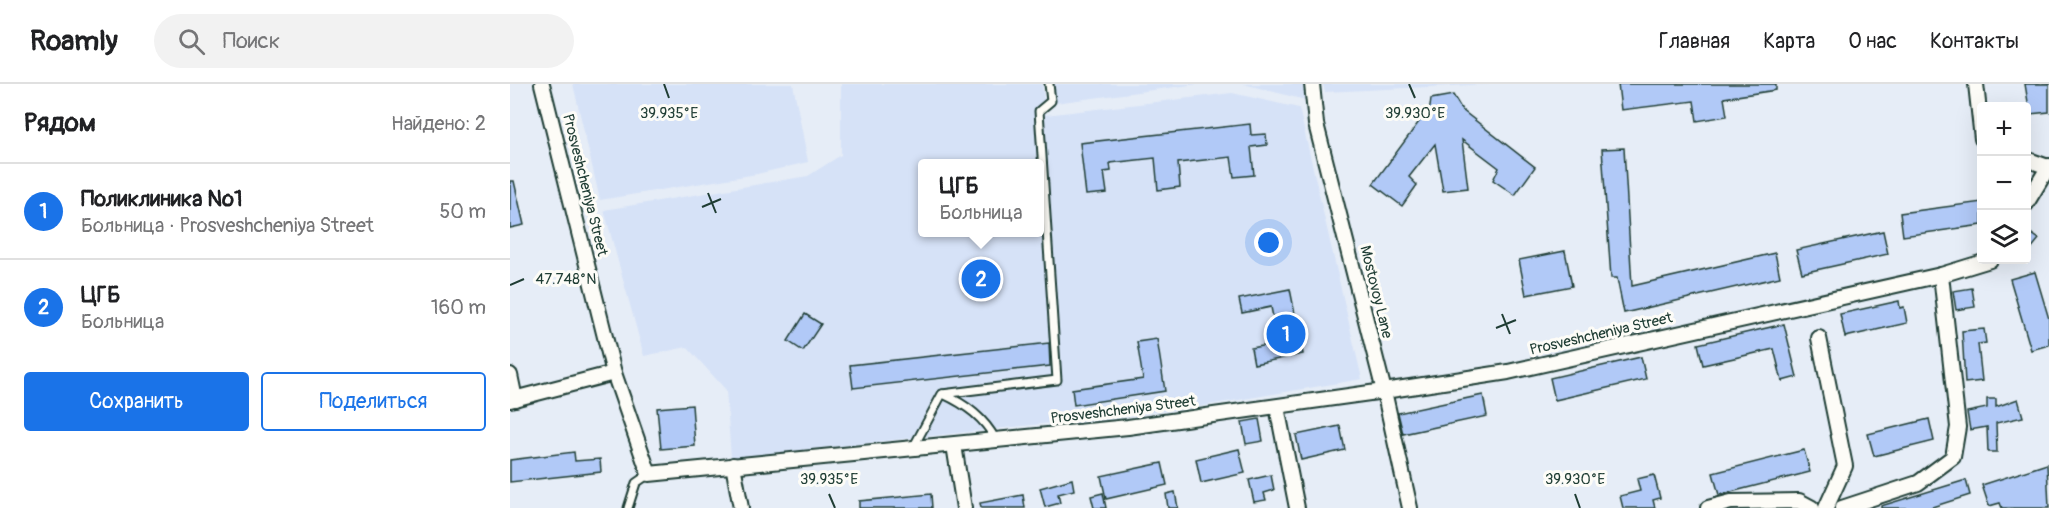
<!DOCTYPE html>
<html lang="ru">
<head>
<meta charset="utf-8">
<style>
  body { margin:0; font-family:Pangolin,sans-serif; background:#f2f2f2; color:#202124 }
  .controls { position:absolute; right:18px; top:18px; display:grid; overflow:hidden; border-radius:6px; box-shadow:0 6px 24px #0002 }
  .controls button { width:54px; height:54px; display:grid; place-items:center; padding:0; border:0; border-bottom:2px solid #e0e0e0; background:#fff; color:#202124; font:30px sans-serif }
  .you { position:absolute; left:759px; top:159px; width:21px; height:21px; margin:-15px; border:4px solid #fff; border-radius:50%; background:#1a73e8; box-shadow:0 0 0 9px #1a73e833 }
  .badge { display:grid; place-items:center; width:39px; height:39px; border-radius:50%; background:#1a73e8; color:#fff; font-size:20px; font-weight:700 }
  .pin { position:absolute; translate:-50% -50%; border:3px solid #fff; box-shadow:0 2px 6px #0006 }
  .popup { position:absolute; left:408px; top:75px; width:126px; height:78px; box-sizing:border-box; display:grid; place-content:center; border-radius:6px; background:#fff; filter:drop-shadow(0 2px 4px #0005); font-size:20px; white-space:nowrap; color:#757577 }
  .popup b { font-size:22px; color:#202124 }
  .popup::after { content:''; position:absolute; left:50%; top:100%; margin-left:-12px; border:12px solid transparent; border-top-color:#fff }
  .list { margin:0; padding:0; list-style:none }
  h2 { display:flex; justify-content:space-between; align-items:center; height:78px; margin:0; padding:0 24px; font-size:26px }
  h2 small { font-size:20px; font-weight:400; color:#757577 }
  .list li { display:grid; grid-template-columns:39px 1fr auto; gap:18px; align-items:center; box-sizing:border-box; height:96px; padding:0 24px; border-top:2px solid #e0e0e0 }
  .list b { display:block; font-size:22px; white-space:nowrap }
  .list p { margin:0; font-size:20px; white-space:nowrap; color:#757577 }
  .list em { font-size:20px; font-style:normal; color:#757577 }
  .actions { display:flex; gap:12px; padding:18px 24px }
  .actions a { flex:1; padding:14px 0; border:2px solid #1a73e8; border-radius:6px; text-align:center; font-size:21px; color:#1a73e8 }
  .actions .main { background:#1a73e8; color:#fff }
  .icon { flex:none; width:33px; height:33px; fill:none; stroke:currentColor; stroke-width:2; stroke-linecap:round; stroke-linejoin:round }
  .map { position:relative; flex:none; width:1539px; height:424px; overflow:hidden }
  header { display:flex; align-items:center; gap:36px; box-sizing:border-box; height:84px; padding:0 30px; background:#fff; border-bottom:2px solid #e0e0e0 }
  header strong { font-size:28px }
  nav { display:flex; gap:33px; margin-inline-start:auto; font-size:21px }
  .search { width:420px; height:54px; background:#f2f2f2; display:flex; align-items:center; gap:15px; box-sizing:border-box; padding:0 21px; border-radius:33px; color:#757577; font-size:22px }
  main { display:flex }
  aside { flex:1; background:#fff }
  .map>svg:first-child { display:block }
</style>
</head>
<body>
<header>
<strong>Roamly</strong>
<div class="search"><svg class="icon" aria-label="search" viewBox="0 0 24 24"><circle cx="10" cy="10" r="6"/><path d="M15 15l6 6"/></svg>Поиск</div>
<nav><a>Главная</a><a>Карта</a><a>О нас</a><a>Контакты</a></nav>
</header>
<main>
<aside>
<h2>Рядом<small>Найдено: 2</small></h2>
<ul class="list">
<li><span class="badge">1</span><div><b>Поликлиника №1</b><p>Больница · Prosveshcheniya Street</p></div><em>50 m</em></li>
<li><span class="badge">2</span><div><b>ЦГБ</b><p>Больница</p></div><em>160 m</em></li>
</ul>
<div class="actions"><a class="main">Сохранить</a><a>Поделиться</a></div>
</aside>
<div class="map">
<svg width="1539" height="424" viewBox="0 0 1539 424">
  <rect width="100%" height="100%" fill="#e6edf7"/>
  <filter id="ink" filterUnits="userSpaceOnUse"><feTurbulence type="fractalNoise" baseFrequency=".0167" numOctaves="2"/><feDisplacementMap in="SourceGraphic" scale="12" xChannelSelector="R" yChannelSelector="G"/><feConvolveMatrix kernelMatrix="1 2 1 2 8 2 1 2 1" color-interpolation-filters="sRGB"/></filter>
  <g filter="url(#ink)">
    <!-- built -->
    <g fill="#d6e2f7" fill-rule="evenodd">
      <path d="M63 0H283L298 78 247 90 90 116Z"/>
      <path d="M331 0H532L536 31 722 9 789 24 852 295 687 323 221 374 216 306 177 263 134 272 94 126 298 92 331 71ZM412 80H530V148H412Z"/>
      <path d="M542 0H688L545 19Z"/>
      <path d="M734 0H793L795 16Z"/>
      <path d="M813 0H980L815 8Z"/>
    </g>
    <!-- building -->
    <g fill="#b1c9f7" stroke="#1f3d34" stroke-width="1.5">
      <path d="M1108 0H1266V6L1214 14 1217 32 1187 37 1184 17 1111 26Z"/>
      <path d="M1515 0H1539V28L1520 30Z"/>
      <path d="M943 11 952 26 1025 83 1005 111 983 96 989 84 952 56 958 104 933 107 925 60 899 93 907 101 892 122 863 100 920 23 921 15Z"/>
      <path d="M740 40 741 51 756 50 757 61 741 63 744 91 724 93 721 73 668 79 670 103 648 106 645 74 600 79 601 87 594 88 597 109 576 111 570 59Z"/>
      <path d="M1114 64 1122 202 1265 169 1270 193 1114 229 1107 194H1101L1092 65Z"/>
      <path d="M0 97H4L14 141 0 144Z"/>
      <path d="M1472 118V141L1393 152 1390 129Z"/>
      <path d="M1516 146 1529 155 1516 171Z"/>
      <path d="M1373 147 1378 170 1292 189 1286 166Z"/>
      <path d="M1055 167 1062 202 1016 211 1009 176Z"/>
      <path d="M1525 188 1539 235V261L1521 266 1500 195Z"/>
      <path d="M1462 204 1465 223 1446 226 1443 207Z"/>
      <path d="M780 205 793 270 744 280 741 264 768 259 761 223 732 229 729 215Z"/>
      <path d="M1389 217 1390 224 1394 223 1397 239 1335 253 1330 230Z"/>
      <path d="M295 230 311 240 293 267 278 257Z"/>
      <path d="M1274 240 1287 293 1272 297 1264 265 1193 281 1188 260Z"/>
      <path d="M1474 245 1476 259 1468 260 1472 297 1455 299 1452 247Z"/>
      <path d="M647 255 655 307 564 321 562 305 633 295 627 258Z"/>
      <path d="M539 259 540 282 343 304 340 281Z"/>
      <path d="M1131 273 1136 295 1045 316 1040 294Z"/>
      <path d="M973 311 977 332 893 350 888 329Z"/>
      <path d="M1477 315H1486V323L1508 315 1513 333 1486 339 1487 368H1478L1477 343 1460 346 1457 328 1477 324Z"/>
      <path d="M182 321 185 362 151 365 147 324Z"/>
      <path d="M749 335 753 357 736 360 732 338Z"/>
      <path d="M1419 335 1424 357 1364 372 1358 350Z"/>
      <path d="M830 342 835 366 791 376 786 351Z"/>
      <path d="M729 365 735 389 691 399 686 375Z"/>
      <path d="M1294 366 1300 388 1209 411 1203 389Z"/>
      <path d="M64 368 65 377 90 375 91 388 0 398V376Z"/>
      <path d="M652 379 657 401 596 415 591 392Z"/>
      <path d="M1537 380 1539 424H1492L1490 419 1479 422 1472 401Z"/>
      <path d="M761 391 764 406 754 409 756 416 744 418 739 396Z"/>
      <path d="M1144 391 1150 414 1143 416 1145 424H1113L1110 412 1130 407 1127 395Z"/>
      <path d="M562 395 564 406 548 410 550 419 535 423 530 404Z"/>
      <path d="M1456 396 1460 411 1419 424H1371V422Z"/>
      <path d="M665 408 668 424H658L656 410Z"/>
      <path d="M593 409 596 424H584L581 412Z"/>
      <path d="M421 410 422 424H349V417Z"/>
      <path d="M513 411 515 424H471L470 419Z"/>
    </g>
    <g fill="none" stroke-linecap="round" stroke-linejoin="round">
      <!-- service casing -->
      <g stroke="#1f3d34" stroke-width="11">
        <g id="service">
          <path d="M433 310C457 321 474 334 486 356"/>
          <path d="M404 362 432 310 547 296 529 27 541 17 539 0"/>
          <path d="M118 424 126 399 139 390"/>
        </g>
      </g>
      <!-- minor casing -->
      <g stroke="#1f3d34" stroke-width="18">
        <g id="minor">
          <path d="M32 0 104 289 139 390 618 343 874 307 998 288 1431 191 1480 176"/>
          <path d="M802 0 806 40 874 307 900 424"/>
          <path d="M1466 0 1472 55"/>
          <path d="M1516 75 1538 83 1539 86"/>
          <path d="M1516 120 1539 82"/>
          <path d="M1309 254 1335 382 1316 424"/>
          <path d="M0 291 5 315"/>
          <path d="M0 316 104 289"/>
          <path d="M767 323 787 424"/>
          <path d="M444 361 454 424"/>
          <path d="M223 381 231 424"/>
          <path d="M1198 424 1221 418 1289 417 1302 424"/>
          <path d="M1332 424 1408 399 1443 373 1448 343 1431 191"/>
        </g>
      </g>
      <!-- service -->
      <use href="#service" stroke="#fdfcf7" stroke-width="7"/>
      <!-- minor -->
      <use href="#minor" stroke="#fdfcf7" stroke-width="14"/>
    </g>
  </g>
  <!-- ticks -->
  <path fill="none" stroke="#1f3d34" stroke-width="2" d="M154 0 159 14M899 0 905 14M198 109 206 129M192 123 211 115M0 201 14 195M992 230 1000 250M986 244 1006 236M319 410 325 424M1065 410 1070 424"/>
  <g text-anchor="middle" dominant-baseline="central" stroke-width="6" stroke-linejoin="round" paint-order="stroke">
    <!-- street labels -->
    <g font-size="15" fill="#1f3d34" stroke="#fdfcf7">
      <text transform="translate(75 101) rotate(76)">Prosveshcheniya Street</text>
      <text transform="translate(866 208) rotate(76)">Mostovoy Lane</text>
      <text transform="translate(1091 250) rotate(-13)">Prosveshcheniya Street</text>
      <text transform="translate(613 326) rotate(-7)">Prosveshcheniya Street</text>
    </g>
  </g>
  <g font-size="15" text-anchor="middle" fill="#1f3d34" stroke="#fdfcf7" stroke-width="6" stroke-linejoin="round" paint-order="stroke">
    <text x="159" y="34">39.935°E</text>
    <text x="905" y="34">39.930°E</text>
    <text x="56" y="200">47.748°N</text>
    <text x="319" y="400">39.935°E</text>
    <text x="1065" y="400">39.930°E</text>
  </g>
</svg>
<div class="controls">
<button>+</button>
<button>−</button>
<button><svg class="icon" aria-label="layers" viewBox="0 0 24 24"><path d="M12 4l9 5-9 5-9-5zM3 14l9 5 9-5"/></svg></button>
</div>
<div class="you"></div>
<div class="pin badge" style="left:776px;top:250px">1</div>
<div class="pin badge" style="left:471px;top:195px">2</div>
<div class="popup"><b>ЦГБ</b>Больница</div>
</div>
</main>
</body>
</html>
